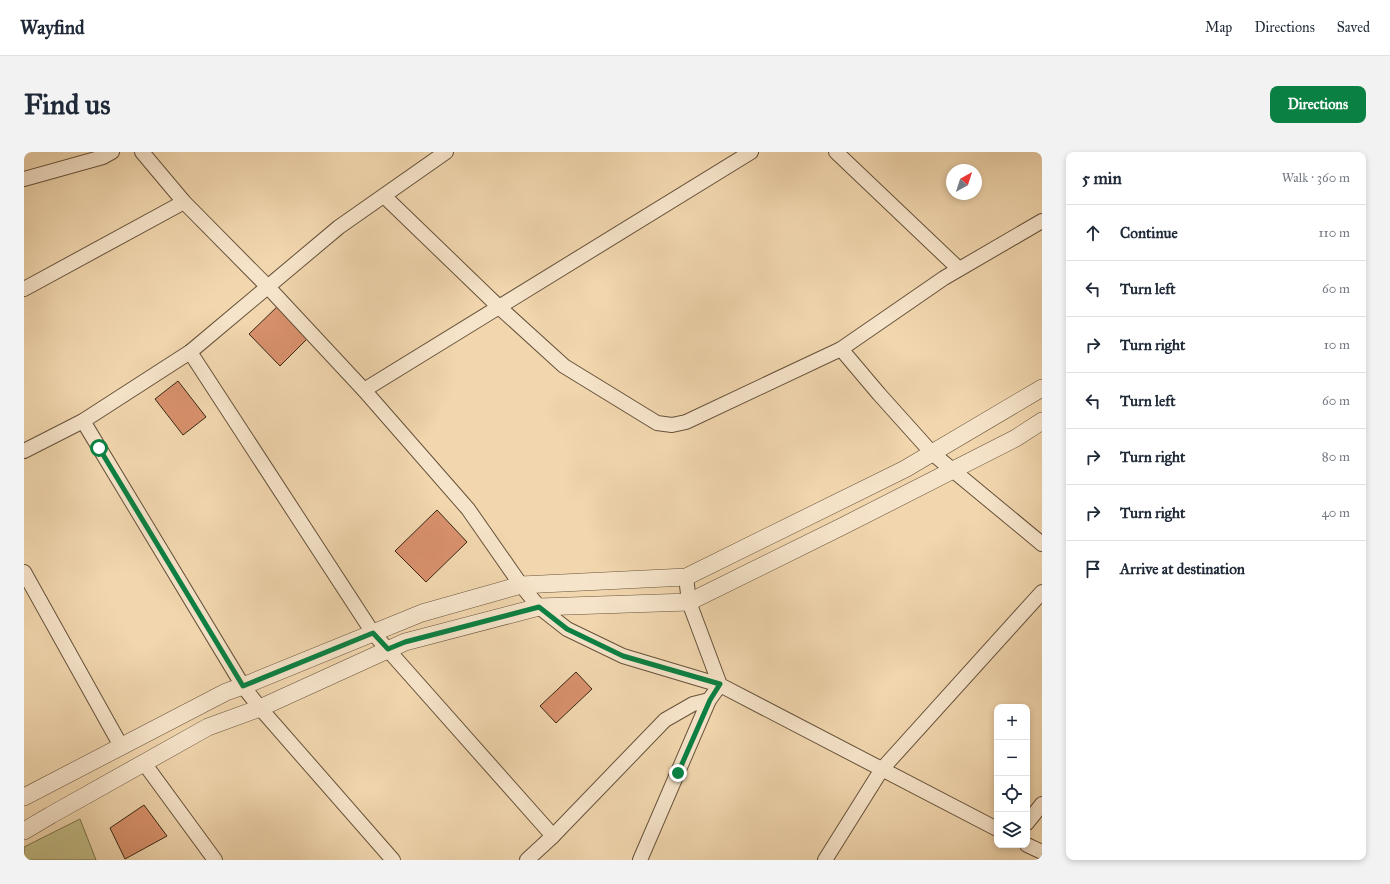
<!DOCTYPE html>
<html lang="en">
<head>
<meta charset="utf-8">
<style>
  body { margin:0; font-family:"IM FELL Great Primer",serif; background:#f2f2f3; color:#1f2937 }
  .controls { position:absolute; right:12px; bottom:12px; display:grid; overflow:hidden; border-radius:8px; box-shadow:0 2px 6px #0003 }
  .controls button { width:36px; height:36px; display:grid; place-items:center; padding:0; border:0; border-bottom:1px solid #e0e1e3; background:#fff; color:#1f2937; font:20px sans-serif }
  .compass { position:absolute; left:922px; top:12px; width:36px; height:36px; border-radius:50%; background:#fff; box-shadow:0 2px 6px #0003; rotate:39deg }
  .stop { position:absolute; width:12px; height:12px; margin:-9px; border:3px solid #0b8043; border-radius:50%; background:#fff }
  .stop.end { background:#0b8043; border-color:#fff; box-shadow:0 1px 4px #0008 }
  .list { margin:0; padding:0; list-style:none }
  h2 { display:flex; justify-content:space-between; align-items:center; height:52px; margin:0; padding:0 16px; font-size:17px }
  h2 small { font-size:13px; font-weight:400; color:#747a83 }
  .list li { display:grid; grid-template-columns:26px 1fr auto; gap:12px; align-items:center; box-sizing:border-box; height:56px; padding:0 16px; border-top:1px solid #e0e1e3 }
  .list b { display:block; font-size:15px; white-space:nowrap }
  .list em { font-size:13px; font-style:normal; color:#747a83 }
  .icon { flex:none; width:22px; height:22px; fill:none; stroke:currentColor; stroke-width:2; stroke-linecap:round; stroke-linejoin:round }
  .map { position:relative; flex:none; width:1018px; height:708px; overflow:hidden; border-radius:8px }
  header { display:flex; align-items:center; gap:24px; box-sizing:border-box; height:56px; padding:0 20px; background:#fff; border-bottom:1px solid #e0e1e3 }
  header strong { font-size:19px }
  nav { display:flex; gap:22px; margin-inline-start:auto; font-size:14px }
  .intro { display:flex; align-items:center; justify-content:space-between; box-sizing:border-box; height:96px; padding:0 24px }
  h1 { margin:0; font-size:28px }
  .button { padding:10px 18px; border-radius:8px; background:#0b8043; color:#fff; font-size:14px; font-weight:700 }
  main { display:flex; gap:24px; padding:0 24px }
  aside { flex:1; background:#fff; border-radius:8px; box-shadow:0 2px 6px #0003 }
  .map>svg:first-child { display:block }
</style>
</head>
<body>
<header>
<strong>Wayfind</strong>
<nav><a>Map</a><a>Directions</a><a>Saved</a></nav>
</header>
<div class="intro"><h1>Find us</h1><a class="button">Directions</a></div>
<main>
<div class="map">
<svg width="1018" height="708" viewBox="0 0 1018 708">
  <rect width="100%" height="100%" fill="#f1d6ae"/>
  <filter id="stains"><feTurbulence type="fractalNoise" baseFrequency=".005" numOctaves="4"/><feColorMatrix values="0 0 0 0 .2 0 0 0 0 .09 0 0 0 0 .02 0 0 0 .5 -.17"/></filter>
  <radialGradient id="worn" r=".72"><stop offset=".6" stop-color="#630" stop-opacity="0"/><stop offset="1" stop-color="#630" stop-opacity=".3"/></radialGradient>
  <!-- green -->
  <path fill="#c1bc85" stroke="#7c714c" d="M56 667 72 708H0V695Z"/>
  <!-- building -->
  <g fill="#d8916c" stroke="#382614">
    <path d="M257 151 287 183 256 214 225 182Z"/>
    <path d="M154 229 182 265 159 283 131 247Z"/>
    <path d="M413 358 443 390 402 430 371 399Z"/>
    <path d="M552 520 568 537 532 571 516 554Z"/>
    <path d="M120 653 143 684 101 707 86 676Z"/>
  </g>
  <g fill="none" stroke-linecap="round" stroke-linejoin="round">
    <!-- minor casing -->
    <g stroke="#66523a" stroke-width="16">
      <g id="minor">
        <path d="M118 0 160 50 244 135 340 238 444 357 497 433 515 455 543 477 599 504 696 533 685 548 616 708"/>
        <path d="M812 0 935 117"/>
        <path d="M0 27 79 5 88 0"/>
        <path d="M360 44 475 155 540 214 633 271 648 273 662 270 817 197 920 126 1018 69"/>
        <path d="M0 137 160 50"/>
        <path d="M817 197 855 242 908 301 1018 392"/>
        <path d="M166 200 349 481 529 684"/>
        <path d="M340 238 727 0"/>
        <path d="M59 269 219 534 236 556 369 708"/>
        <path d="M0 299 59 269 166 200 315 75 422 0"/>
        <path d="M0 420 97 594"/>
        <path d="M662 425 665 450 696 533 973 677"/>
        <path d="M120 611 191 708"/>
        <path d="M1003 671 1018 652"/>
        <path d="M1003 693 1018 700"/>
        <path d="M503 708 529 684 641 568 669 552 685 548"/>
        <path d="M801 708 858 617 1018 440"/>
      </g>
    </g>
    <!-- tertiary casing -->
    <g stroke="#66523a" stroke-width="18">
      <g id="tertiary">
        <path d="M0 645 202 540 219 534 398 461 497 433 662 425 881 317 1018 236"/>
        <path d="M0 679 27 663 184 575 236 556 381 490 515 455 665 450 819 374 992 286 1018 269"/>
      </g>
    </g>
    <!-- minor -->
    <use href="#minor" stroke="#f6e4ca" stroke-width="14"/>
    <!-- tertiary -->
    <use href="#tertiary" stroke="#f6e4ca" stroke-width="17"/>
  </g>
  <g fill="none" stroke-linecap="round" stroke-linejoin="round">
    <!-- route -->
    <path stroke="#0b8043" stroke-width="5" d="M75 296 219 534 349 481 364 497 381 490 515 455 543 477 599 504 696 532 686 548 654 621"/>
  </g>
  <rect width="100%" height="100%" filter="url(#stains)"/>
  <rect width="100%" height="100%" fill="url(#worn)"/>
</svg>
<div class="controls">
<button>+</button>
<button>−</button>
<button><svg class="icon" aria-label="locate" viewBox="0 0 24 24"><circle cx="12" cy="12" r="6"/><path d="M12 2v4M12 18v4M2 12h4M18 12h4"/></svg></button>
<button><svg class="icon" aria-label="layers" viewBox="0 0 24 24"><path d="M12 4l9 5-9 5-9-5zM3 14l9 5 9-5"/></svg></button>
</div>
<svg class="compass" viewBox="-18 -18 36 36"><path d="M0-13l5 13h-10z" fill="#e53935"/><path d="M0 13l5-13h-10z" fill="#747a83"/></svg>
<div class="stop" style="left:75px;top:296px"></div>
<div class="stop end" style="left:654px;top:621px"></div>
</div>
<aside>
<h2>5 min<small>Walk · 360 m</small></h2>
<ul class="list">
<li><svg class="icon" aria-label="ahead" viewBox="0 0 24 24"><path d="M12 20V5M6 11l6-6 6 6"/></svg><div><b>Continue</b></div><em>110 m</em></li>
<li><svg class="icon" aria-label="left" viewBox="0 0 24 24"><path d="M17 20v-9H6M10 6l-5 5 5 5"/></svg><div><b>Turn left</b></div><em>60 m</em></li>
<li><svg class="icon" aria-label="right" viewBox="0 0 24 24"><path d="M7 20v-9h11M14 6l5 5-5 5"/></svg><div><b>Turn right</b></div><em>10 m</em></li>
<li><svg class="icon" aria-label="left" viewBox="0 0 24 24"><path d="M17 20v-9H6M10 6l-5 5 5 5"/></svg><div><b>Turn left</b></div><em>60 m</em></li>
<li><svg class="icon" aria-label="right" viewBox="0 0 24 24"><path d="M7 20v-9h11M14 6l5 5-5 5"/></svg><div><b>Turn right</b></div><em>80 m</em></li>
<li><svg class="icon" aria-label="right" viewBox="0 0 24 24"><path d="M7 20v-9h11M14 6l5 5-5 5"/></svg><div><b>Turn right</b></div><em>40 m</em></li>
<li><svg class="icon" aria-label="arrive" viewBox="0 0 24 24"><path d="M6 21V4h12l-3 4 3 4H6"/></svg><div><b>Arrive at destination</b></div></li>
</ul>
</aside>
</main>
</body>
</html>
